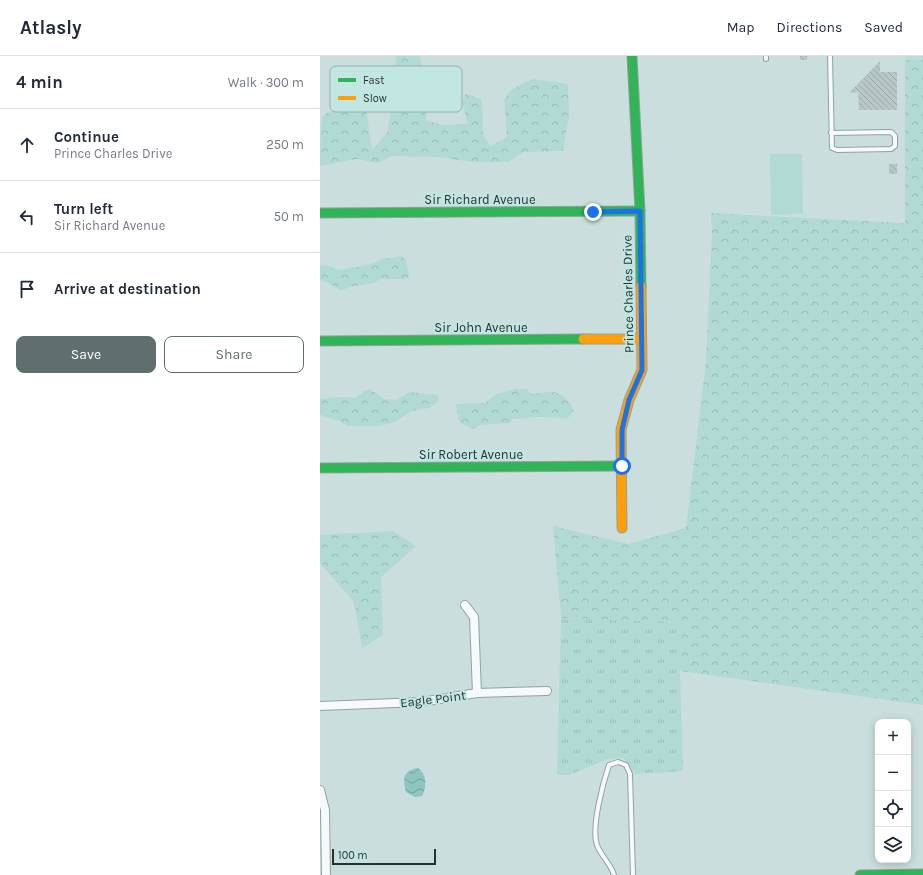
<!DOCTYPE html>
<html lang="en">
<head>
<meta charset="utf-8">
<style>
  body { margin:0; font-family:Karla,sans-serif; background:#f2f2f3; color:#1f2937 }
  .controls { position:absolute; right:12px; bottom:12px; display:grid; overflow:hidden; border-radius:8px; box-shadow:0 2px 10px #0003 }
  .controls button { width:36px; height:36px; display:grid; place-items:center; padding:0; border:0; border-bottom:1px solid #e0e1e3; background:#fff; color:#1f2937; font:20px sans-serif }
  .scale { position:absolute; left:12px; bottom:10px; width:104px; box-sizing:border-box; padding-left:4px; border:2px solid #243331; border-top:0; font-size:11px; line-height:14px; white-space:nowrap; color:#243331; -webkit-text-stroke:3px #c2e7e3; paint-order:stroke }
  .stop { position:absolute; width:12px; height:12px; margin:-9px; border:3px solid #1a73e8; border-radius:50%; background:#fff }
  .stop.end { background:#1a73e8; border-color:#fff; box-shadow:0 1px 4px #0008 }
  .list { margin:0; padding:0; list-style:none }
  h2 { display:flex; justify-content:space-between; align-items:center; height:52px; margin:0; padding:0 16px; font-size:17px }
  h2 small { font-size:13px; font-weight:400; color:#747a83 }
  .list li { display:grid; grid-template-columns:26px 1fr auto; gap:12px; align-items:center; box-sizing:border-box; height:72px; padding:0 16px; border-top:1px solid #e0e1e3 }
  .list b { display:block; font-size:15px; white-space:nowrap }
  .list p { margin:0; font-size:13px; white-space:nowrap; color:#747a83 }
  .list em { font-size:13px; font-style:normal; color:#747a83 }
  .actions { display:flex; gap:8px; padding:12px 16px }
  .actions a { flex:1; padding:9px 0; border:1px solid #5e6f6d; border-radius:8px; text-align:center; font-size:14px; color:#5e6f6d }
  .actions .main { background:#5e6f6d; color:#fff }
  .icon { flex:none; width:22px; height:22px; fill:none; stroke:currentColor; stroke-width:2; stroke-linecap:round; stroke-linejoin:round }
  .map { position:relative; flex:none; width:603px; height:819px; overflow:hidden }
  header { display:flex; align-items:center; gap:24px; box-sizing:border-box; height:56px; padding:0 20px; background:#fff; border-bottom:1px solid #e0e1e3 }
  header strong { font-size:19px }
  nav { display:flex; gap:22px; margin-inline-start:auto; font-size:14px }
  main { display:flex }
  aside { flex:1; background:#fff }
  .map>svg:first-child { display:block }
</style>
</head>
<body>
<header>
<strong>Atlasly</strong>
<nav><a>Map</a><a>Directions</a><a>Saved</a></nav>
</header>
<main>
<aside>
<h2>4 min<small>Walk · 300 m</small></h2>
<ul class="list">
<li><svg class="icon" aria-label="ahead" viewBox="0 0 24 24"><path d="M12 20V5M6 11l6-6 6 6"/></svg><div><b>Continue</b><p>Prince Charles Drive</p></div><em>250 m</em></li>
<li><svg class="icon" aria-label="left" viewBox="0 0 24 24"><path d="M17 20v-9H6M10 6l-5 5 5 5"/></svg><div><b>Turn left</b><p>Sir Richard Avenue</p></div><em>50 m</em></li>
<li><svg class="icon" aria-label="arrive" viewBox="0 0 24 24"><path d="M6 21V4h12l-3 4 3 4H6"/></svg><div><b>Arrive at destination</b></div></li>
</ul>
<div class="actions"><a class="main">Save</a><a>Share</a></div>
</aside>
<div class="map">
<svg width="603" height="819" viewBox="0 0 603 819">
  <defs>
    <pattern id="grass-tufts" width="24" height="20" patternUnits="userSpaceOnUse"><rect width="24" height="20" fill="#b1dad5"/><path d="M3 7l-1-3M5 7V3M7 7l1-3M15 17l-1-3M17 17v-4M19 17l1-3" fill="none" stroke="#98bcb7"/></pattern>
    <pattern id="forest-crowns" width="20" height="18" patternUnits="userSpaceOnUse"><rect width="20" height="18" fill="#b1dad5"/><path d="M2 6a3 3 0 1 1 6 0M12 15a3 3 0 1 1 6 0" fill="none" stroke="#98bcb7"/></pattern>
    <pattern id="water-waves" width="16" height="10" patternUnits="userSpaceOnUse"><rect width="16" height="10" fill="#8ec5c0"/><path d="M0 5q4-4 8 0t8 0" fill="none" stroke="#74a19d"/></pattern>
    <pattern id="building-back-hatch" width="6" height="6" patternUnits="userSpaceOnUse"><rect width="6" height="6" fill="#b7c7c5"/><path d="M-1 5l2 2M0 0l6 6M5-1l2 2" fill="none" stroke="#9dabaa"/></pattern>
  </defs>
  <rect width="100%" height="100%" fill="#cadfdd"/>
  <!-- built -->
  <rect fill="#baddd9" x="585" y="0" width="18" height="4"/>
  <!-- grass -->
  <path fill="url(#grass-tufts)" d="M241 562 362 566 360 615 363 715 315 718 303 702 288 703 249 719H237Z"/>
  <!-- forest -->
  <g fill="url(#forest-crowns)">
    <path d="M76 0H99L103 12 107 40 106 64 122 69 148 68 142 46 146 37 162 44 163 78 170 90 187 81 184 43 192 33 213 23 248 28 249 60 243 95 203 96 188 106H153L116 101 72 100 57 107 36 103 0 110C0 100 0 66 3 60 9 54 19 53 27 52L35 36 44 39 52 94 67 77 74 41Z"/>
    <path d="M585 4H603V649L360 615 361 566 241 562 233 470 308 488 366 472 386 305 392 177 391 157 585 167Z"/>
    <path d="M81 200 86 203 89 220 86 223H60L54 227 28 231 22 235 6 226 0 224V210L6 209 18 214 42 210 55 207 63 203Z"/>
    <path d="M50 333 64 343 77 344 89 336 118 339V346L109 352 92 355 75 366 60 370H27L20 365 0 359V343L23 341 35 342 44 335Z"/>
    <path d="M195 333H207L211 338C233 335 242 332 254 354L248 362 216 361 193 363 189 367 160 369 153 373 139 366 136 348 165 347 175 339Z"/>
    <path d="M73 475 96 490 61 521 63 579 42 592 34 546 0 507V479Z"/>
  </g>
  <!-- garden -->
  <path fill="#b1dad5" d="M450 98H482L483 158 451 159Z"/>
  <!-- water -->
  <path fill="url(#water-waves)" d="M98 712C107 718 107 731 102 740L95 741 86 736C83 723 82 715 98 712Z"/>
  <!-- building -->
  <g fill="url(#building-back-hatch)">
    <rect x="480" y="0" width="7" height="4"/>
    <path d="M560 5V16H577V54H539L538 36 529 37Z"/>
    <rect x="569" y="108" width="8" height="10"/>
  </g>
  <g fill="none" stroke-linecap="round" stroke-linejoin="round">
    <!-- lane casing -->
    <g stroke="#91a1a0" stroke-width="6">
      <g id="lane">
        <path d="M446 0V3"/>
        <path d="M510 0 512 92 517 94 571 93 575 90V80L571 76 511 77"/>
        <path d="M294 819C291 808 281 800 277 789 271 771 283 727 289 709L298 706 306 709 310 718 313 819"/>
      </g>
    </g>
    <!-- street casing -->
    <g stroke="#91a1a0" stroke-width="10">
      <g id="street">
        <path d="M145 549 154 561 157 637"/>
        <path d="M0 650 101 646 157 637 227 635"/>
        <path d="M0 734 5 754 6 819"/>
      </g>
    </g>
    <!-- fast casing -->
    <g stroke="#91a1a0" stroke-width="11">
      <g id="fast">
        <path d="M312 0 320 155 321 230"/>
        <path d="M0 157 320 155"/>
        <path d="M0 285 263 283"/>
        <path d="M0 412 302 410"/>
        <path d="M540 819 603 818"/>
      </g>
    </g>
    <!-- slow casing -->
    <g stroke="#91a1a0" stroke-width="11">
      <g id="slow">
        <path d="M263 283H321"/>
        <path d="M302 472 301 374 309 344 322 314 321 230"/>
      </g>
    </g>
    <!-- lane -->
    <use href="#lane" stroke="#f7fafa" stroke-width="4"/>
    <!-- street -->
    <use href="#street" stroke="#f7fafa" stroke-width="8"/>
    <!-- fast -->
    <use href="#fast" stroke="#30b455" stroke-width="9"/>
    <!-- slow -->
    <use href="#slow" stroke="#ff9f0a" stroke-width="9"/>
  </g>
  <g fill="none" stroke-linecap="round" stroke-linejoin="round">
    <!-- route -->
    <path stroke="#1a73e8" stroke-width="5" d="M273 156 320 155 322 314 309 344 302 374V410"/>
  </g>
  <g text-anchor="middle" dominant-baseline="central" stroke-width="4" stroke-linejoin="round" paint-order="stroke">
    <!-- street labels -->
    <g font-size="13" fill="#243331" stroke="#c2e7e3">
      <text x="160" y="143">Sir Richard Avenue</text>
      <text transform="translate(308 238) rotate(-91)">Prince Charles Drive</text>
      <text x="161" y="271">Sir John Avenue</text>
      <text x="151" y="398">Sir Robert Avenue</text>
      <text transform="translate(113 643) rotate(-7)">Eagle Point</text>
    </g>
  </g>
  <!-- legend -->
  <rect x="10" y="10" width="132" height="46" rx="6" fill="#c2e7e3" stroke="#93b1ae" stroke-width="1"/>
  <rect x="18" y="22" width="18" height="4" fill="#30b455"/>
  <rect x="18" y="40" width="18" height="4" fill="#ff9f0a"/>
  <g font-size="11" fill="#243331">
    <text x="43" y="28">Fast</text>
    <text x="43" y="46">Slow</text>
  </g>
</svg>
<div class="controls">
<button>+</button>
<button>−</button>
<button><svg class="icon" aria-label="locate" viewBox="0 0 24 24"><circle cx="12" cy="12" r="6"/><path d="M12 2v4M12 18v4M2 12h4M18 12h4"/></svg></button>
<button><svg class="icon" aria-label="layers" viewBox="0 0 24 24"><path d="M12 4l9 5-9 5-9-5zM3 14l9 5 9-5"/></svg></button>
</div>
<div class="scale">100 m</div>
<div class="stop" style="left:302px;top:410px"></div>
<div class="stop end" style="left:273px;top:156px"></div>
</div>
</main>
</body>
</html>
